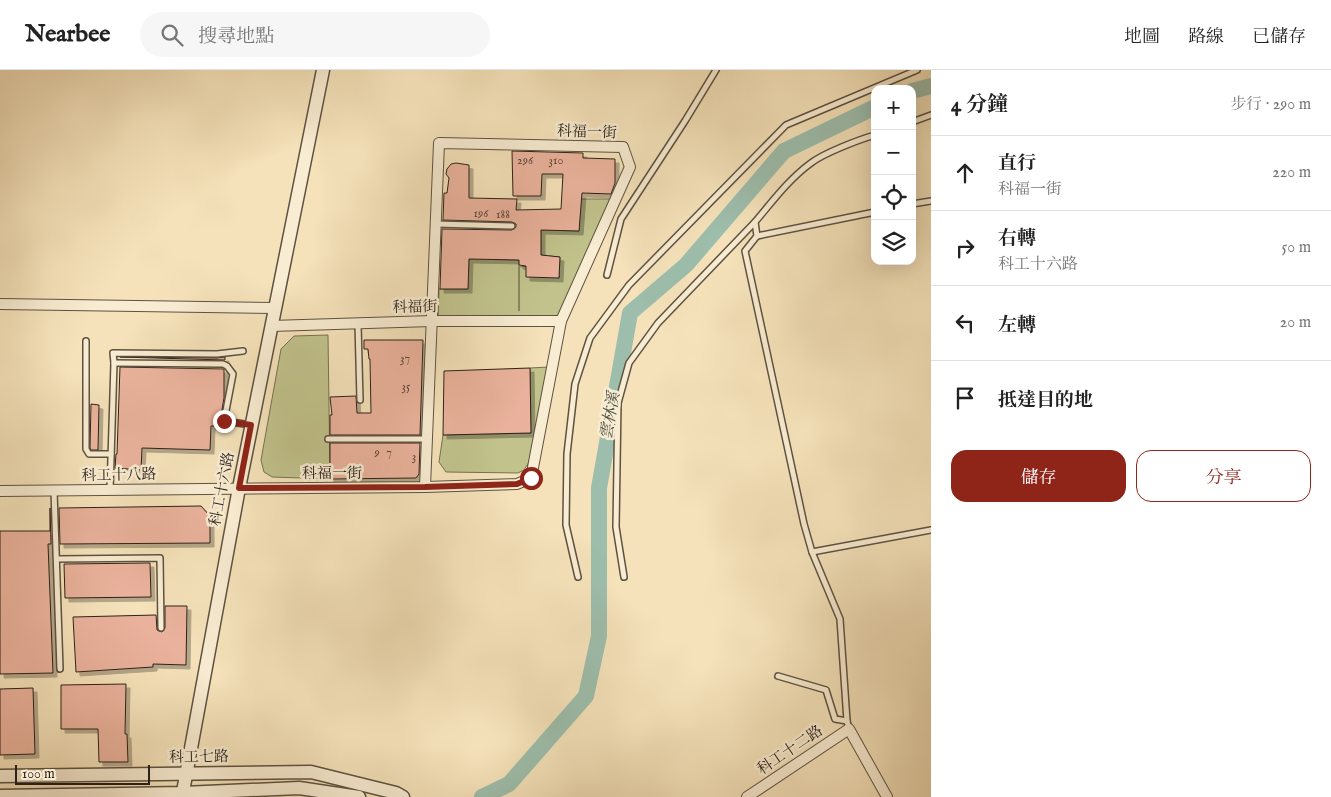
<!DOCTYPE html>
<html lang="zh-TW">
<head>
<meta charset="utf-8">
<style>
  body { margin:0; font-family:"IM FELL English","Noto Serif TC",serif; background:#f6f6f6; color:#222 }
  .controls { position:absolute; right:15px; top:15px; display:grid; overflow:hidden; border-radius:10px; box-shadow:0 5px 20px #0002 }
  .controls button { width:45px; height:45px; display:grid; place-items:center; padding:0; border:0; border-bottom:1px solid #e0e0e0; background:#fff; color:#222; font:25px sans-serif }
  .scale { position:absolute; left:15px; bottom:12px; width:135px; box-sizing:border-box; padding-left:5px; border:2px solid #2c2219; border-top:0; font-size:14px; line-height:18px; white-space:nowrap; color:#2c2219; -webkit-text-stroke:4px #f8ecd2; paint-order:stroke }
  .stop { position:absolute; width:15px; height:15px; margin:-11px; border:4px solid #8f2418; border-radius:50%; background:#fff }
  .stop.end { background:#8f2418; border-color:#fff; box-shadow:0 1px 5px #0008 }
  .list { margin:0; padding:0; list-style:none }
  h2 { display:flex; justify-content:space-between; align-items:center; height:65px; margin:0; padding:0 20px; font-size:21px }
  h2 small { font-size:16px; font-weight:400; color:#767676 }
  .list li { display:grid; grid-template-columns:32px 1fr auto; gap:15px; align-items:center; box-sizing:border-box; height:75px; padding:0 20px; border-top:1px solid #e0e0e0 }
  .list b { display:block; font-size:19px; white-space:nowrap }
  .list p { margin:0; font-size:16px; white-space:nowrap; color:#767676 }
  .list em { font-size:16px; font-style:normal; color:#767676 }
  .actions { display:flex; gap:10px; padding:15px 20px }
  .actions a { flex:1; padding:11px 0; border:1px solid #8f2418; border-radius:15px; text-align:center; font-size:18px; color:#8f2418 }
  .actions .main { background:#8f2418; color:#fff }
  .icon { flex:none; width:28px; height:28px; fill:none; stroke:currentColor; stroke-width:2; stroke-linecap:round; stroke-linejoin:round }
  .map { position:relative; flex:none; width:931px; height:727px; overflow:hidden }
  header { display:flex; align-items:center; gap:30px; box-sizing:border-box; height:70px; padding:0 25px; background:#fff; border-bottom:1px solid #e0e0e0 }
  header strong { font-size:24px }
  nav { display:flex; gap:28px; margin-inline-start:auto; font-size:18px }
  .search { width:350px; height:45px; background:#f6f6f6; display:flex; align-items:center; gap:12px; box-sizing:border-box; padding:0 18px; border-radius:28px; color:#767676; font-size:19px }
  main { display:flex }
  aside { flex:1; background:#fff }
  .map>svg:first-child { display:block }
</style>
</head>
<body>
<header>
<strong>Nearbee</strong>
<div class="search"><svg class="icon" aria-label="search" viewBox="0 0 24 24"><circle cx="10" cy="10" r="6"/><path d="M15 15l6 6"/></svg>搜尋地點</div>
<nav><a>地圖</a><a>路線</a><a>已儲存</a></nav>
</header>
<main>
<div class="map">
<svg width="931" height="727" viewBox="0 0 931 727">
  <defs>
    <filter id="shadow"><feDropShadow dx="4" dy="4" stdDeviation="0" flood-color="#0004"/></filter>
  </defs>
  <rect width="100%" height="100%" fill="#f5e2ba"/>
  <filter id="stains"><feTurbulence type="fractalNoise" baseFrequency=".004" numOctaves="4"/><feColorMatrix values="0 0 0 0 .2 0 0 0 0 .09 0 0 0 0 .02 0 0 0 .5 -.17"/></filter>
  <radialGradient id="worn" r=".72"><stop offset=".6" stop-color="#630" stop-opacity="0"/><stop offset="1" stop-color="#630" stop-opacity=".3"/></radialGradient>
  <!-- green -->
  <g fill="#c1c28c" stroke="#767252">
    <path d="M581 129H611L561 251H438L439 219H468L469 189 519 190V241V197L526 196 559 208 560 187 541 185V160L579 161Z"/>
    <path d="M328 265 330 409 272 407 264 402 261 390 281 279 294 266Z"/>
    <path d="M549 297 533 386 524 400 518 403 446 402 439 392 443 365 531 363 530 298Z"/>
  </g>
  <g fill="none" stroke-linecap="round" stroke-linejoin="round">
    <!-- river -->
    <g stroke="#9dbeac" stroke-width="16">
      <path d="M912 21 931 16"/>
      <path d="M482 727 509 714 586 626 599 566V418L630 243 686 195 784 81 875 37"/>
    </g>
  </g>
  <!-- building -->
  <g fill="#eab29c" stroke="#2c2219" filter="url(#shadow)">
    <path d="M512 81 583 83V88L615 89V113L611 124 582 123 579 161 541 160V185L560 187 559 208 526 207V196L519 195V190L469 189 468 219H440L442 159 512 160 516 157V154L512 152 443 150 444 123H447L449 108 446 104 447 99 451 94 456 93 469 95V128L517 129 516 140 561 139 563 104H542L541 126H513Z"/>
    <path d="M364 270H423L420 365H330V345H332L330 327 356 326 357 343H371L370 289H369L368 279H364Z"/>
    <path d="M120 287 217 288 225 287V290Z"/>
    <path d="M120 297 224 299V328L220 351 223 356H211L210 380 142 378 141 400 115 398 116 384H117Z"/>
    <path d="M530 298 531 363 443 365 444 301Z"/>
    <path d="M91 334 99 335 98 380H91L90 378Z"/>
    <path d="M330 373H420L419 404 416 408 330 409Z"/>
    <path d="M201 436 210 446V473L60 474 59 438Z"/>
    <path d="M50 438 51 474H48L53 603 0 604V461H50Z"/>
    <path d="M150 493 151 527 65 528 64 494Z"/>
    <path d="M165 536H187L186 595 153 594V597L76 602 73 547 156 545 157 560 162 562 165 558Z"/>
    <path d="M126 614 125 664H127L128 692H99L98 659H61V615Z"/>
    <path d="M33 618 35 684 0 685V619Z"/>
  </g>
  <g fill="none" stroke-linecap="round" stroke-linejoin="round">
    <!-- service casing -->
    <g stroke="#5e5241" stroke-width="8">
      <g id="service">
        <path d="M912 52 931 45"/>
        <path d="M912 134 931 131"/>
        <path d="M436 154 512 156"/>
        <path d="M757 166 875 142"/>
        <path d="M607 205 621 149 685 51 716 0"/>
        <path d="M358 254 360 330"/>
        <path d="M86 271V379L89 384H111"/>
        <path d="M114 293 223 294 227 296 233 304 224 351 251 355"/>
        <path d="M328 369H426"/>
        <path d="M110 420 114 293 113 283 217 284 243 281"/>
        <path d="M54 421 60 599"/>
        <path d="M812 482 931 460"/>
        <path d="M57 489 160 488 161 558"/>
        <path d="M578 507 566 455 567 384 575 314 590 268 629 215 786 55 917 0"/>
        <path d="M624 507 616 457 618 333 629 293 658 253 755 152"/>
        <path d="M778 606 826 620 835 649 847 651"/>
        <path d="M849 659 847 651 840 549 812 482 804 454 745 181 757 166 755 152C772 132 789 109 811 93 824 83 858 70 875 65"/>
      </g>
    </g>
    <!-- minor casing -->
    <g stroke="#5e5241" stroke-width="12">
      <g id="minor">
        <path d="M0 234 275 238"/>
        <path d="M271 256 432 251H561"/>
        <path d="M0 421 425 417 517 414 531 408 561 251 630 97 623 77 439 73 425 417"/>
        <path d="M747 727 849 659 887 727"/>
      </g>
    </g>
    <!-- tertiary casing -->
    <g stroke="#5e5241" stroke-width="15">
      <g id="tertiary">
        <path d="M0 706 311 702 396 723 403 727"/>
        <path d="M0 726 183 723 299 718 359 727"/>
        <path d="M182 727 239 418 323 0"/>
      </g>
    </g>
    <!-- service -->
    <use href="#service" stroke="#f8ecd2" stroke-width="5"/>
    <!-- minor -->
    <use href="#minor" stroke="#f8ecd2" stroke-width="10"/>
    <!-- tertiary -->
    <use href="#tertiary" stroke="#f8ecd2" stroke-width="12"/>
  </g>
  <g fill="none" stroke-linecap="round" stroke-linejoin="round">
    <!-- route -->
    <path stroke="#8f2418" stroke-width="6" d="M224 351 251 355 239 418 425 417 517 414 531 408"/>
  </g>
  <g text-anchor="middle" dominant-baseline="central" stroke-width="5" stroke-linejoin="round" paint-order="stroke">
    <!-- number labels -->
    <g font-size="12" fill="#5c463a">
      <text x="525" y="90">296</text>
      <text x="556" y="90">310</text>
      <text x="481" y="143">196</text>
      <text x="503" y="144">188</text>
      <text x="405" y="288">37</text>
      <text x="406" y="316">35</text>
      <text x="377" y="382">9</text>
      <text x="389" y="382">7</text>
      <text x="414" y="386">3</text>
    </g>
    <!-- street labels -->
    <g font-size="15" fill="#2c2219" stroke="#f8ecd2">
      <text transform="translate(587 62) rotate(2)">科福一街</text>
      <text transform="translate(415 237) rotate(-1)">科福街</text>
      <text x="332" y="403">科福一街</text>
      <text transform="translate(119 405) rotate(-1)">科工十八路</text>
      <text transform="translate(222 419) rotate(-79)">科工十六路</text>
      <text transform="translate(790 680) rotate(-34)">科工十二路</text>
      <text transform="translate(199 687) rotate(-1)">科工七路</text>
    </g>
    <!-- water labels -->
    <g font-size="16" font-style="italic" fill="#4e5145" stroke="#f8ecd2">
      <text transform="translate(611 346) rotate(-80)">雲林溪</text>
    </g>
  </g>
  <rect width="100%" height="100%" filter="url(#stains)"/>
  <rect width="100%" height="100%" fill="url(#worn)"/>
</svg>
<div class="controls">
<button>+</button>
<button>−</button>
<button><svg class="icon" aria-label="locate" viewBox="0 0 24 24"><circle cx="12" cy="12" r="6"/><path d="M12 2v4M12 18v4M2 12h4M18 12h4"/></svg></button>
<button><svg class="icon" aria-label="layers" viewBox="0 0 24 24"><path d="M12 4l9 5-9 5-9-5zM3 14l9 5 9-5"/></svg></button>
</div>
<div class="scale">100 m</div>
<div class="stop" style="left:531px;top:408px"></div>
<div class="stop end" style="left:224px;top:351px"></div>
</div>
<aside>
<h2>4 分鐘<small>步行 · 290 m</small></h2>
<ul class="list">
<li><svg class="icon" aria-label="ahead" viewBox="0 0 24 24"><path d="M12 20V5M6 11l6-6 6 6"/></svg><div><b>直行</b><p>科福一街</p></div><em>220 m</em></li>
<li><svg class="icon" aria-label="right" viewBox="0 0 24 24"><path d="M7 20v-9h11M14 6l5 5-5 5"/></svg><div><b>右轉</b><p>科工十六路</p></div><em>50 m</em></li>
<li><svg class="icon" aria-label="left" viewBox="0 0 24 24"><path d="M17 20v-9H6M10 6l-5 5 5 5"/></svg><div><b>左轉</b></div><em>20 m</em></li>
<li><svg class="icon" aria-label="arrive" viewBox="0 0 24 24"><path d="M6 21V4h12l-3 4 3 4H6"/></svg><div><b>抵達目的地</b></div></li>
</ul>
<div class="actions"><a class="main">儲存</a><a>分享</a></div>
</aside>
</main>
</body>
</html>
